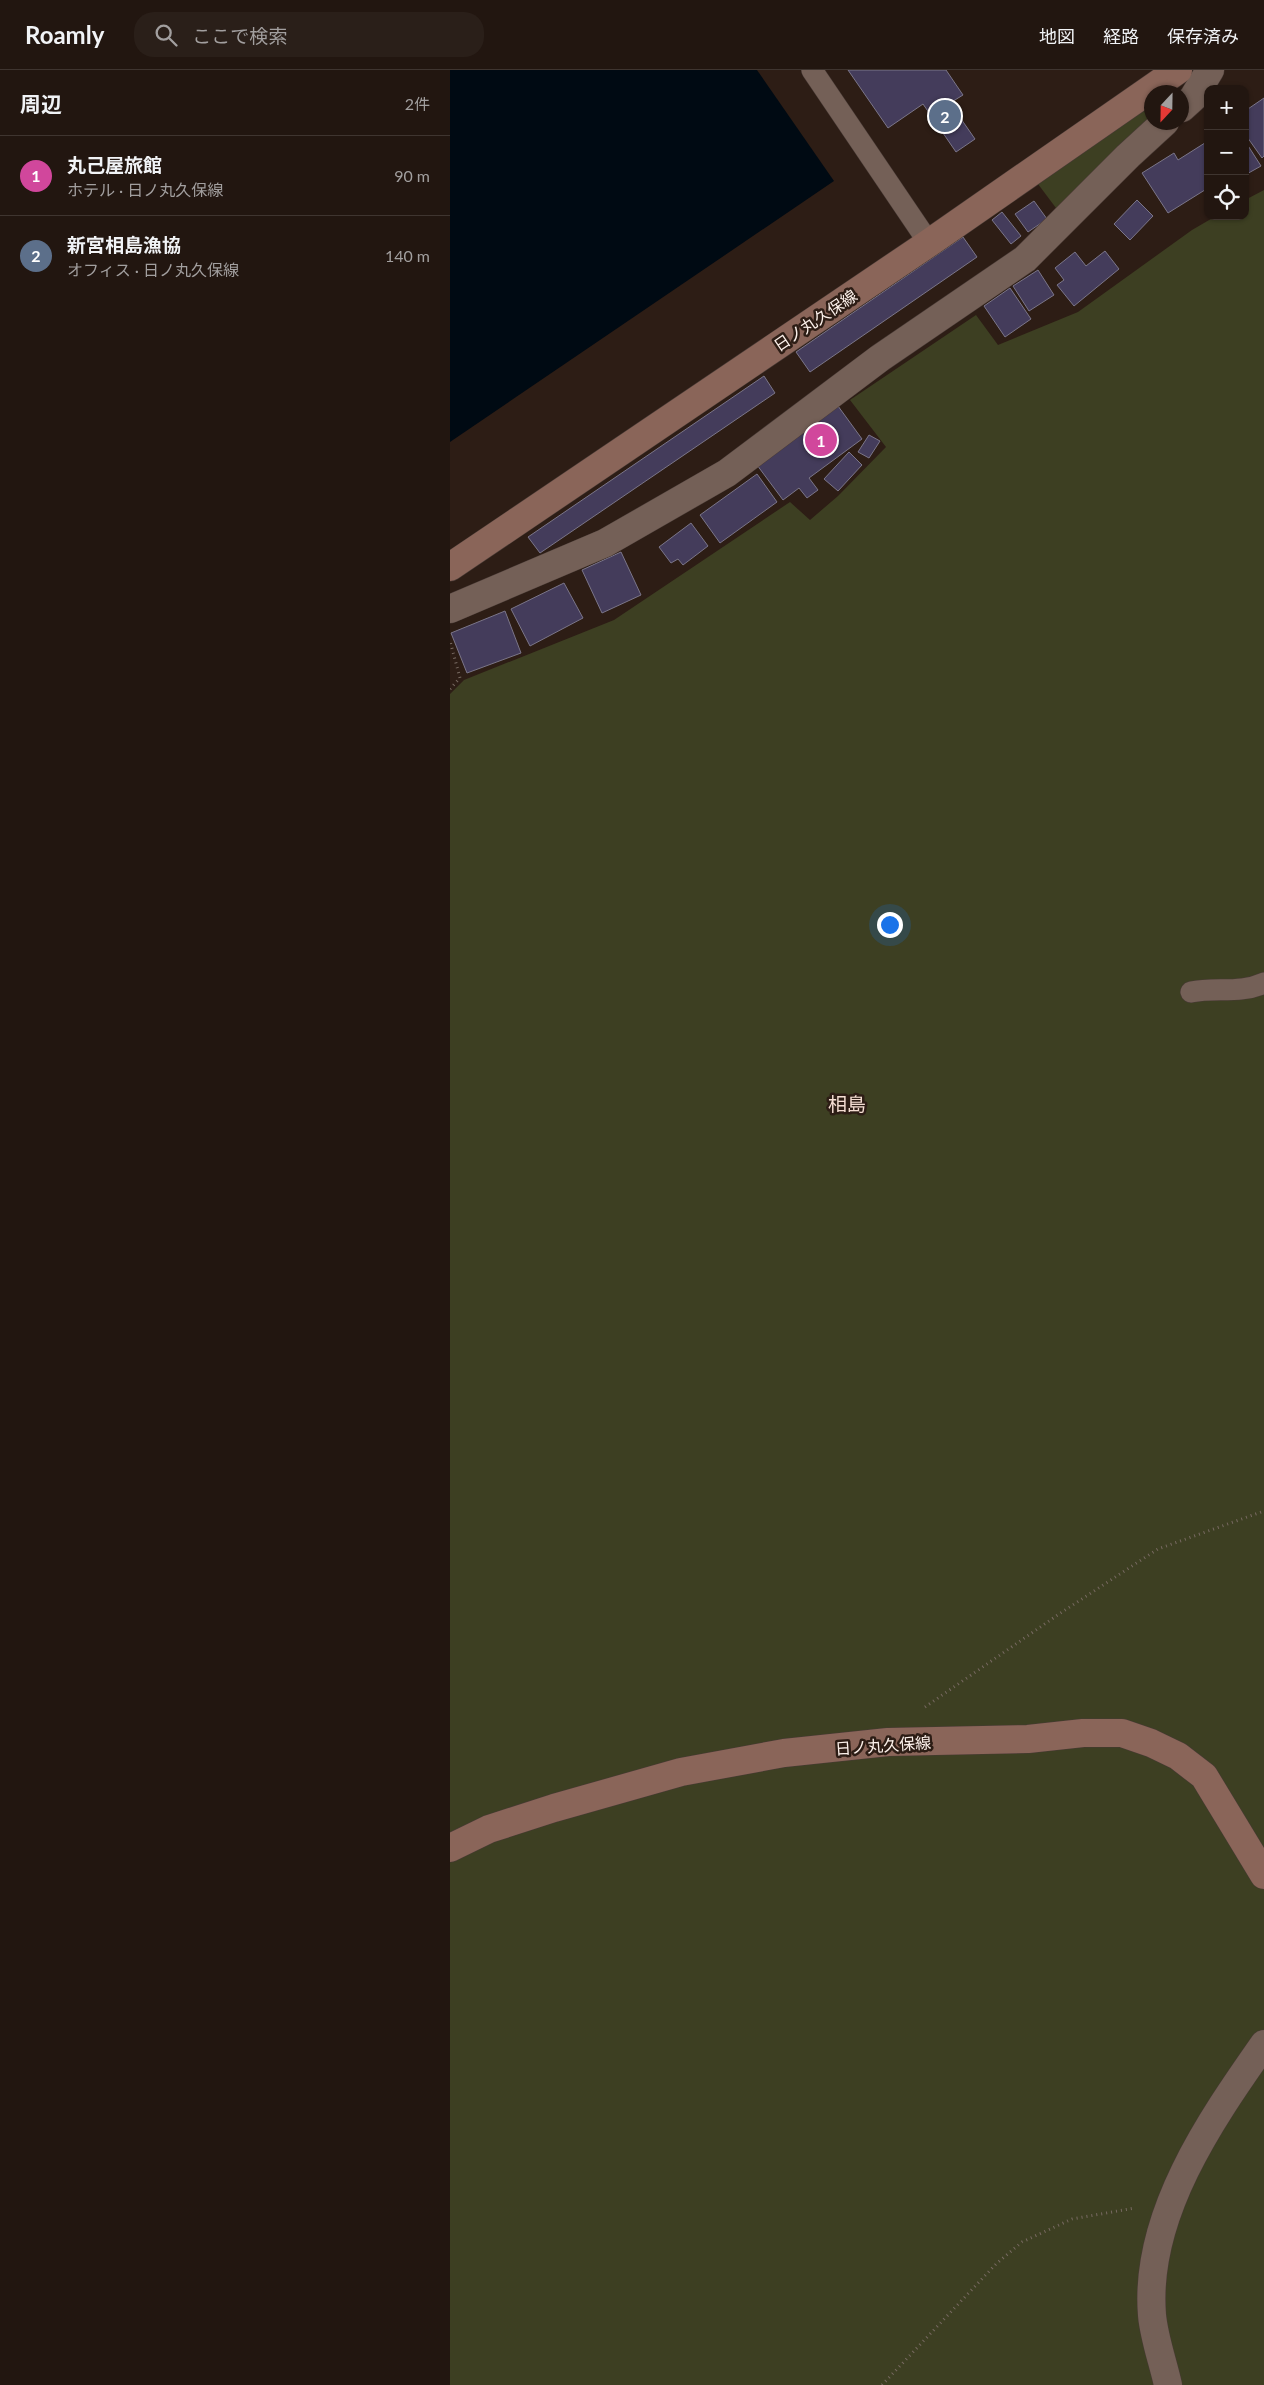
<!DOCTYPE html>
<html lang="ja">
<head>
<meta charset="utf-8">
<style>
  body { margin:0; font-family:Lato,"Noto Sans JP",sans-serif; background:#2a1f19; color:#f1f3f6 }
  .controls { position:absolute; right:15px; top:15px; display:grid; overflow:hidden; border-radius:10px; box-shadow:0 1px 4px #0004 }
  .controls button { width:45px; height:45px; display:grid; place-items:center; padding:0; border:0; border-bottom:1px solid #3f3530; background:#221610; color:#f1f3f6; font:25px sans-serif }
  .compass { position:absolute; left:694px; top:15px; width:45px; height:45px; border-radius:50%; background:#221610; box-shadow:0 1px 4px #0004; rotate:202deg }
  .you { position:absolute; left:439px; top:854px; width:18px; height:18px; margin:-12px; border:4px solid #fff; border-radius:50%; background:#1a73e8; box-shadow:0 0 0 8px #1a73e833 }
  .badge { display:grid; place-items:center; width:32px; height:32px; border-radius:50%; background:#7c3aed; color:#fff; font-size:16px; font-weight:700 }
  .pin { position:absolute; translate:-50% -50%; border:2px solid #fff; box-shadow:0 1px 5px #0006 }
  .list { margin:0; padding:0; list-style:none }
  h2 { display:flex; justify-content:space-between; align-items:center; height:65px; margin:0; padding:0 20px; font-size:21px }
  h2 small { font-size:16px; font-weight:400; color:#a29f9f }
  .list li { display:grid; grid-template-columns:32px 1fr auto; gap:15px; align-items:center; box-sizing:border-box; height:80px; padding:0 20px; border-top:1px solid #3f3530 }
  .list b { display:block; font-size:19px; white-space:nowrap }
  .list p { margin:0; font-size:16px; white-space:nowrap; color:#a29f9f }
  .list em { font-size:16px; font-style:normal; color:#a29f9f }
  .icon { flex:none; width:28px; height:28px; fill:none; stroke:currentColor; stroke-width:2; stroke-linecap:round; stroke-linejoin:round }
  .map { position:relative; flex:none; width:814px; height:2315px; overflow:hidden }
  header { display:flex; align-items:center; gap:30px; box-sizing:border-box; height:70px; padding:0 25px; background:#221610; border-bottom:1px solid #3f3530 }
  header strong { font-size:24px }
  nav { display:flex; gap:28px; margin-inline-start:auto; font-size:18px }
  .search { width:350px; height:45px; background:#2a1f19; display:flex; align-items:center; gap:12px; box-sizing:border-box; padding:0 18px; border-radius:20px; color:#a29f9f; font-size:19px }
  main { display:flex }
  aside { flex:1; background:#221610 }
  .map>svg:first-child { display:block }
</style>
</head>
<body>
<header>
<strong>Roamly</strong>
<div class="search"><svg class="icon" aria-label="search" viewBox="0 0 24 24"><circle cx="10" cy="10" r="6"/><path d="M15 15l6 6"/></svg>ここで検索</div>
<nav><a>地図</a><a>経路</a><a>保存済み</a></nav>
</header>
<main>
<aside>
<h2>周辺<small>2件</small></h2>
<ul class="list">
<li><span class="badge" style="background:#d1479c">1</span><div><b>丸己屋旅館</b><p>ホテル · 日ノ丸久保線</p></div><em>90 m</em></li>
<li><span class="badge" style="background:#5c6f8a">2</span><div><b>新宮相島漁協</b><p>オフィス · 日ノ丸久保線</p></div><em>140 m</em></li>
</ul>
</aside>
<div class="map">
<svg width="814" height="2315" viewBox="0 0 814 2315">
  <rect width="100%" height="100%" fill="#2d1d15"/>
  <!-- green -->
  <g fill="#3d3f22">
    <path d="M701 32 702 52 609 142 588 114Z"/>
    <path d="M814 120V2315H0V624L14 610 164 550 340 432 360 450 388 426 436 377 400 330 526 245 548 275 628 242 742 160 766 146H795V130Z"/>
  </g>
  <!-- water -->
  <path fill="#000a13" d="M0 0H307L384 111 0 372Z"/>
  <!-- building -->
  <g fill="#443c5b" stroke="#7b7689">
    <path d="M398 0H496L513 25 500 33 525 69 506 82 473 34 438 58Z"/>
    <path d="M814 28V86L812 88 795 64V41Z"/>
    <path d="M758 71V118L718 143 692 103 724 83 728 90Z"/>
    <path d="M795 71 811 96 795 105Z"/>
    <path d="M687 130 703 146 680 170 664 154Z"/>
    <path d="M584 131 597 149 578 162 565 144Z"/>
    <path d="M552 142 571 166 561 174 542 150Z"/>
    <path d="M513 167 527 187 360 302 346 282Z"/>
    <path d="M655 181 669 199 624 236 607 215 614 210 605 198 625 182 636 196Z"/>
    <path d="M588 200 604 225 579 241 563 216Z"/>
    <path d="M560 218 581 249 555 267 534 236Z"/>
    <path d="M314 306 325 323 90 483 78 467Z"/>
    <path d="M388 336 412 369 359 408 368 420 357 428 349 418 333 430 307 395Z"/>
    <path d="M419 365 430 371 419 388 408 382Z"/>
    <path d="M399 382 412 395 388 421 374 409Z"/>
    <path d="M307 404 327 432 270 473 250 445Z"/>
    <path d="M241 453 258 476 233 495 228 489 221 493 209 477Z"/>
    <path d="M171 482 191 525 152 543 132 500Z"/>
    <path d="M114 513 133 548 80 576 61 539Z"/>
    <path d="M55 541 71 583 17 603 1 563Z"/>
  </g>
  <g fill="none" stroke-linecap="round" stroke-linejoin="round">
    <!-- service casing -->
    <g stroke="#483a35" stroke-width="22">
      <g id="service">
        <path d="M362 0 479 173"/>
        <path d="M741 922C766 917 790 924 814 913"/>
      </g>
    </g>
    <!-- minor casing -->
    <g stroke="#483a35" stroke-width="29">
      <g id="minor">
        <path d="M732 38 743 28 760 0"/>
        <path d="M0 539 155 473 277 403 430 288 575 189 678 86 715 52"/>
        <path d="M718 2315C713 2292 704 2268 702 2245 694 2146 760 2051 814 1974"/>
      </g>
    </g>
    <!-- secondary casing -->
    <g stroke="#483a35" stroke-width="29">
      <g id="secondary">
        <path d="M0 497 479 173 728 0"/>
        <path d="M0 1778 39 1759 104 1738 231 1702 334 1683 438 1672 578 1669 633 1663H672L701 1673 728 1686 754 1706 814 1805"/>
      </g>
    </g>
    <!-- path -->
    <g stroke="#786a62" stroke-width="3" stroke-dasharray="1 4" stroke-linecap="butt">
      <path d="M0 619 10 608 0 571"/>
      <path d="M475 1637 612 1542 708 1479 814 1441"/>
      <path d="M432 2315 546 2194 572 2172 622 2149 685 2138"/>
    </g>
    <!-- service -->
    <use href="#service" stroke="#746057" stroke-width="21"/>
    <!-- minor -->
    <use href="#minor" stroke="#746057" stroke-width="28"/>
    <!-- secondary -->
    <use href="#secondary" stroke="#8a6559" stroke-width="28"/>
  </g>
  <g text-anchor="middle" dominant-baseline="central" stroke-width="5" stroke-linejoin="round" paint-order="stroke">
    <!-- street labels -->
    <g font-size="16" fill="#fcf1eb" stroke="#2d1d15">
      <text transform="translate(365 250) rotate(-34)">日ノ丸久保線</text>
      <text transform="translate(433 1675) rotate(-4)">日ノ丸久保線</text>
    </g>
    <!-- quarter labels -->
    <g font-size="19" fill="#f5ded3" stroke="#2d1d15">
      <text x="397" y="1033">相島</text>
    </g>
  </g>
</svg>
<div class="controls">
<button>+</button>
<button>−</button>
<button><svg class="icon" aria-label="locate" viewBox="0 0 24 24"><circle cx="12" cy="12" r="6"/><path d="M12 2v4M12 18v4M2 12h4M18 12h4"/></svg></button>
</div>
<svg class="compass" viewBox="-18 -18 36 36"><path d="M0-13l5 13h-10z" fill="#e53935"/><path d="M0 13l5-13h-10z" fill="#a29f9f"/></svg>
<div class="you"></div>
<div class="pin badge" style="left:371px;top:370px;background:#d1479c">1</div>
<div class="pin badge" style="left:495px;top:46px;background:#5c6f8a">2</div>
</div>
</main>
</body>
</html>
